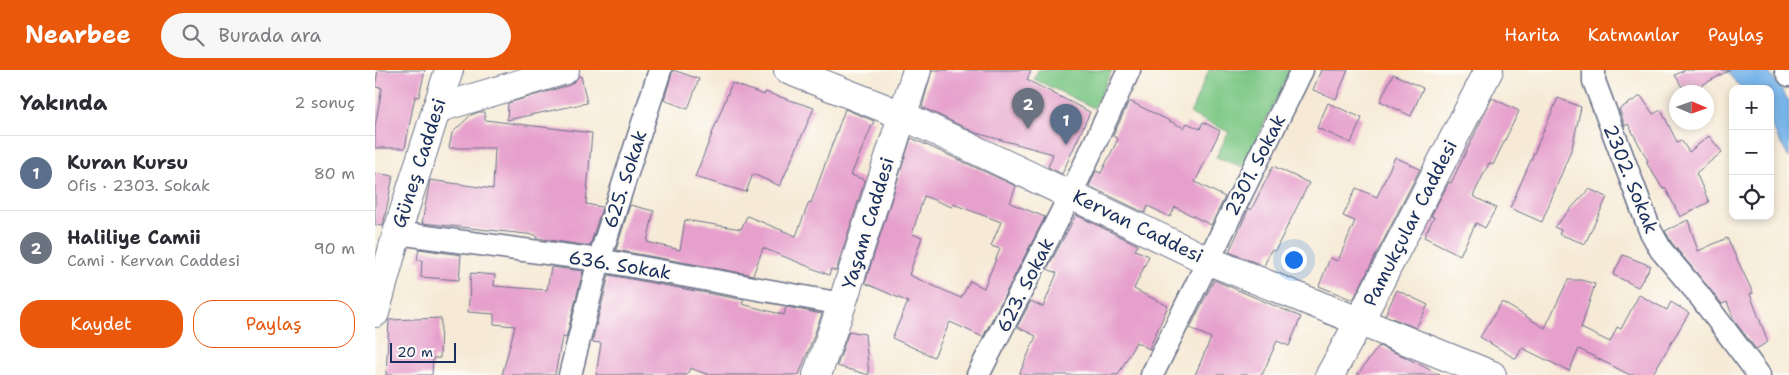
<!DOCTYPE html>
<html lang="tr">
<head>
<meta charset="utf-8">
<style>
  body { margin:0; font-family:"Shantell Sans",sans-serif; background:#f7f7f7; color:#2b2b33 }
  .controls { position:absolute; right:15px; top:15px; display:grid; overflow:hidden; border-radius:10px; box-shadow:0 2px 8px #0003 }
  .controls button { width:45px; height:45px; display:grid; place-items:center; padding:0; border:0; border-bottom:1px solid #e1e1e2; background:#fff; color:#2b2b33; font:25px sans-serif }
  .compass { position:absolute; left:1294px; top:15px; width:45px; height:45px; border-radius:50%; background:#fff; box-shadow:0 2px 8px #0003; rotate:92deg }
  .scale { position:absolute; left:15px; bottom:12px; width:66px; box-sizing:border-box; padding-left:5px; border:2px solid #1b2f5e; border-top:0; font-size:14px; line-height:18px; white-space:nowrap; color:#1b2f5e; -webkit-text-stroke:4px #fdfcf7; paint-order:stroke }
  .you { position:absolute; left:918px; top:189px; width:18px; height:18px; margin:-12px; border:4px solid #fff; border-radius:50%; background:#1a73e8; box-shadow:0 0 0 8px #1a73e833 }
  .badge { display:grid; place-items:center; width:32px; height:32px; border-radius:50%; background:#ea580c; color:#fff; font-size:16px; font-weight:700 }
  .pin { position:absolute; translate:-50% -41px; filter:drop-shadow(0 1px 2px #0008) }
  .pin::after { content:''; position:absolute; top:26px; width:18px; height:15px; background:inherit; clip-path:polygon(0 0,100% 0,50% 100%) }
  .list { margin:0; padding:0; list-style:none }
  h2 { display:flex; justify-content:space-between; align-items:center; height:65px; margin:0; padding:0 20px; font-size:21px }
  h2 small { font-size:16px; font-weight:400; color:#7c7c81 }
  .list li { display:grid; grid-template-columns:32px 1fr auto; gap:15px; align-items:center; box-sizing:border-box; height:75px; padding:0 20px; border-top:1px solid #e1e1e2 }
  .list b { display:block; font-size:19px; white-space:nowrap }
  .list p { margin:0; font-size:16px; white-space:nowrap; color:#7c7c81 }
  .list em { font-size:16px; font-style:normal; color:#7c7c81 }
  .actions { display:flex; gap:10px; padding:15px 20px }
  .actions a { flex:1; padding:11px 0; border:1px solid #ea580c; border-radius:20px; text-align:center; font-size:18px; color:#ea580c }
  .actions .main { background:#ea580c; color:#fff }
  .icon { flex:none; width:28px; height:28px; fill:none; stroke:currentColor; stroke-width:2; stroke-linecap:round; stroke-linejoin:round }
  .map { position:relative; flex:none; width:1414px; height:305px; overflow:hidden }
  header { display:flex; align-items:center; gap:30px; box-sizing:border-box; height:70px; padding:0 25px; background:#ea580c; color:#fff }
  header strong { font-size:24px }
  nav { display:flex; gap:28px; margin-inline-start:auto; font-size:18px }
  .search { width:350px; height:45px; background:#f7f7f7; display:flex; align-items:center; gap:12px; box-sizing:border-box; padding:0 18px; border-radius:28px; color:#7c7c81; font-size:19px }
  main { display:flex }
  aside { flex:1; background:#fff }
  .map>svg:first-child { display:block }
</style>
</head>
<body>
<header>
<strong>Nearbee</strong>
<div class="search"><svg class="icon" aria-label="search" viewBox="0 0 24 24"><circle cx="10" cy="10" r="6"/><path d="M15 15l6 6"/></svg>Burada ara</div>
<nav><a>Harita</a><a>Katmanlar</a><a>Paylaş</a></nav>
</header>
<main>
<aside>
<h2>Yakında<small>2 sonuç</small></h2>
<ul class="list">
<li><span class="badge" style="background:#5c6f8a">1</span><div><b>Kuran Kursu</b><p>Ofis · 2303. Sokak</p></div><em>80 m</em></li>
<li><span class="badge" style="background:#6b7280">2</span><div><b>Haliliye Camii</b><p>Cami · Kervan Caddesi</p></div><em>90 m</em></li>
</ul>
<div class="actions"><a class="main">Kaydet</a><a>Paylaş</a></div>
</aside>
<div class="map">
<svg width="1414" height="305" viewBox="0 0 1414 305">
  <rect width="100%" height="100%" fill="#fdfcf7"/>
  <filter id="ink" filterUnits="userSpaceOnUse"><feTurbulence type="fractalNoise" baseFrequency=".02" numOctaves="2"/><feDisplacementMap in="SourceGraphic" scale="10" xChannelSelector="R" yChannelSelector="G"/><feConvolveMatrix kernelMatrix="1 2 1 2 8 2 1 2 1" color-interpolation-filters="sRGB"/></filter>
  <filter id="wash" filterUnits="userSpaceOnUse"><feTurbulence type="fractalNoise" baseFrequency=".0096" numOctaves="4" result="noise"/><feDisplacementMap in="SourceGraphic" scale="20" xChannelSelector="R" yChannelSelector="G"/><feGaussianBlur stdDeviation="1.12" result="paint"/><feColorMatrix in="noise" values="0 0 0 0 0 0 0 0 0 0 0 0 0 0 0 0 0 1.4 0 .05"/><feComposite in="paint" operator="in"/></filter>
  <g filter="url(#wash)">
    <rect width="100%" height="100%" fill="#f6ead6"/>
    <!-- green -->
    <g fill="#7cc784" stroke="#4c7b71">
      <path d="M663 0H737L719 38 659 9Z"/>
      <path d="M834 0H915L868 97 841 87 854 62 815 44Z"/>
    </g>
    <!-- water -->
    <path fill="#76b3e8" stroke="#4871a3" d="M1351 0H1392L1414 31V88L1395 54V19H1367Z"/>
    <g id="blocks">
      <!-- building -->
      <g fill="#e6a0cc" fill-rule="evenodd">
        <path d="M3 0H50L44 27 40 26 30 78H0V56L7 18 0 17Z"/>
        <path d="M298 0 324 9 313 39 289 30Z"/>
        <path d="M557 0H656L652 10 715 42 687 104 673 97 678 84 601 63 547 37Z"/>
        <path d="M946 0H973L961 29 938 20Z"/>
        <path d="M1310 0H1355L1314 22H1310L1300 5Z"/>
        <path d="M1018 4 1048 18 1036 46 1005 31Z"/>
        <path d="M204 6H206L212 33 132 50 133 33 195 15Z"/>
        <path d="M357 13 389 25 390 22 439 38 405 116 378 104 371 122 320 107Z"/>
        <path d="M1266 26 1278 44 1286 40 1302 72 1306 70 1314 82 1334 66 1347 82 1321 103 1334 132 1305 147 1290 117 1288 119 1271 92 1273 91 1253 54 1250 56 1244 39Z"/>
        <path d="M1117 28 1144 41 1118 95 1114 93 1098 126 1121 138 1110 158 1101 153 1085 185 1049 167 1059 147 1056 146 1074 112 1076 113Z"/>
        <path d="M1183 28 1206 37 1197 78 1167 152 1135 138Z"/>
        <path d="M754 31 809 58 812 53 825 59 828 52 845 61 820 112 850 127 836 155 800 137 795 147 773 136 770 143 714 116 721 101 726 103 743 69 738 66Z"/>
        <path d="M953 33 987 48 976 73 942 58Z"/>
        <path d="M470 39 499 51 476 105 490 110 461 201 456 199 454 205 388 178 378 205 241 180 255 135 279 141 272 172 305 180 310 150 366 159 372 146 421 166 434 132 436 133Z"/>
        <path d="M104 42H110V50L217 63 211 134 227 137 215 176 161 168V165L47 153 55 110 118 119 120 78H74L77 63 96 45Z"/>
        <path d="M536 68 641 116 635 133 670 147 608 267 575 252 559 287 517 268 533 232 490 213ZM549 126 577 137 578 134 626 152 616 176 625 179 609 218 595 211 586 228 534 205 547 167 537 164Z"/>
        <path d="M1020 87 1045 99 978 230 944 216 955 188 963 191 980 151 968 146 981 118 1002 127Z"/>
        <path d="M898 96 934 113 900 181 896 180 889 196 854 182 874 138 876 140Z"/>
        <path d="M0 103 18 106 8 156 0 155Z"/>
        <path d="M1214 119 1232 127 1210 174 1184 164 1186 160 1179 157Z"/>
        <path d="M701 145 763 175 760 180 774 186 759 219 793 236 774 279 761 272 743 305H644L661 266 642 257 656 231 668 237 682 203 672 199Z"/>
        <path d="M1313 150 1323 181 1352 168 1378 223 1375 224 1393 272 1381 279 1360 252 1352 232 1347 234 1297 173 1290 161Z"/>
        <path d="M44 179 86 185 84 210 46 207 47 190H42Z"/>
        <path d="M1248 185 1276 196 1263 217 1238 205Z"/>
        <path d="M176 197 208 201 191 268 187 267 180 305H127L140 256 119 254V244L93 242 96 203 120 205 119 216 172 220Z"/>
        <path d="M234 205 369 230 367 234 409 245 411 237 447 244 424 305H334L315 298 312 305H221L226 273 217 272Z"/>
        <path d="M839 210 926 247 914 276 902 271 887 305H820L836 268 815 258Z"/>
        <path d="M1193 210H1206L1220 214 1206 258 1235 272 1242 257 1246 259 1264 225 1292 240 1296 232 1314 243 1277 305H1255L1204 279 1194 301 1147 278 1141 289 1105 267 1127 232 1170 258Z"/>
        <path d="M1022 220 1053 235 1041 258 1010 245Z"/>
        <path d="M66 248 65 288H58L57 305H11L14 250Z"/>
        <path d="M474 261 490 264 494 305 462 296Z"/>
        <path d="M1004 276 1028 286 1065 305H982Z"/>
      </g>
    </g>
  </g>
  <g filter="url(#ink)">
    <use href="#blocks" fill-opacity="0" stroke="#687088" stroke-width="1"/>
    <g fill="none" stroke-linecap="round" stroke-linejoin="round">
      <!-- minor casing -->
      <g stroke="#687088" stroke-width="25">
        <g id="minor">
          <path d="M1219 0V11L1275 160 1286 180 1324 225 1384 305"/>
          <path d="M1411 0 1414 5"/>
          <path d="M22 163 224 190 467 234"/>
          <path d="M195 305 224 190 285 0"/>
          <path d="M603 305 696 124 754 0"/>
          <path d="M777 305 927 0"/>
        </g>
      </g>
      <!-- tertiary casing -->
      <g stroke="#687088" stroke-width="30">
        <g id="tertiary">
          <path d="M413 0 527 45 832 190 1117 305"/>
          <path d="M61 39 190 0"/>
          <path d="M0 243 22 163 74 0"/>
          <path d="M442 305 467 234 542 0"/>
          <path d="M955 305 984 252 1114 0"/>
        </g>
      </g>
      <!-- minor -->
      <use href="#minor" stroke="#fff" stroke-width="22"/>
      <!-- tertiary -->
      <use href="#tertiary" stroke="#fff" stroke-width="28"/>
    </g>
  </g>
  <g text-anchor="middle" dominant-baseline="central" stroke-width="5" stroke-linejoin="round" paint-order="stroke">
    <!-- street labels -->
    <g font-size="19" fill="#1b2f5e" stroke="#fdfcf7">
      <text transform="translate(44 93) rotate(-72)">Güneş Caddesi</text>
      <text transform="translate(880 95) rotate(-63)">2301. Sokak</text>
      <text transform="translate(250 109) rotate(-72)">625. Sokak</text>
      <text transform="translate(1256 109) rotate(68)">2302. Sokak</text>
      <text transform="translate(493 153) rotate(-73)">Yaşam Caddesi</text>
      <text transform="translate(1035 153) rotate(-63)">Pamukçular Caddesi</text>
      <text transform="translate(763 156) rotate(26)">Kervan Caddesi</text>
      <text transform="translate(245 195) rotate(9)">636. Sokak</text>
      <text transform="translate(650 215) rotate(-63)">623. Sokak</text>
    </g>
  </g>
</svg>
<div class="controls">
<button>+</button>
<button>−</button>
<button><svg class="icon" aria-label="locate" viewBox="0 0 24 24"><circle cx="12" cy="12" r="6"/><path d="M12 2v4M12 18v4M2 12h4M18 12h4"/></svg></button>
</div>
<svg class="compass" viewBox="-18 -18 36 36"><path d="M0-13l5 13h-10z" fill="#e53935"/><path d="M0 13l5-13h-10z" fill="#7c7c81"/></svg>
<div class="scale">20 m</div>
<div class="you"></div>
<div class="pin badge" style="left:691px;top:75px;background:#5c6f8a">1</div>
<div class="pin badge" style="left:653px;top:59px;background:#6b7280">2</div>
</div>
</main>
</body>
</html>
